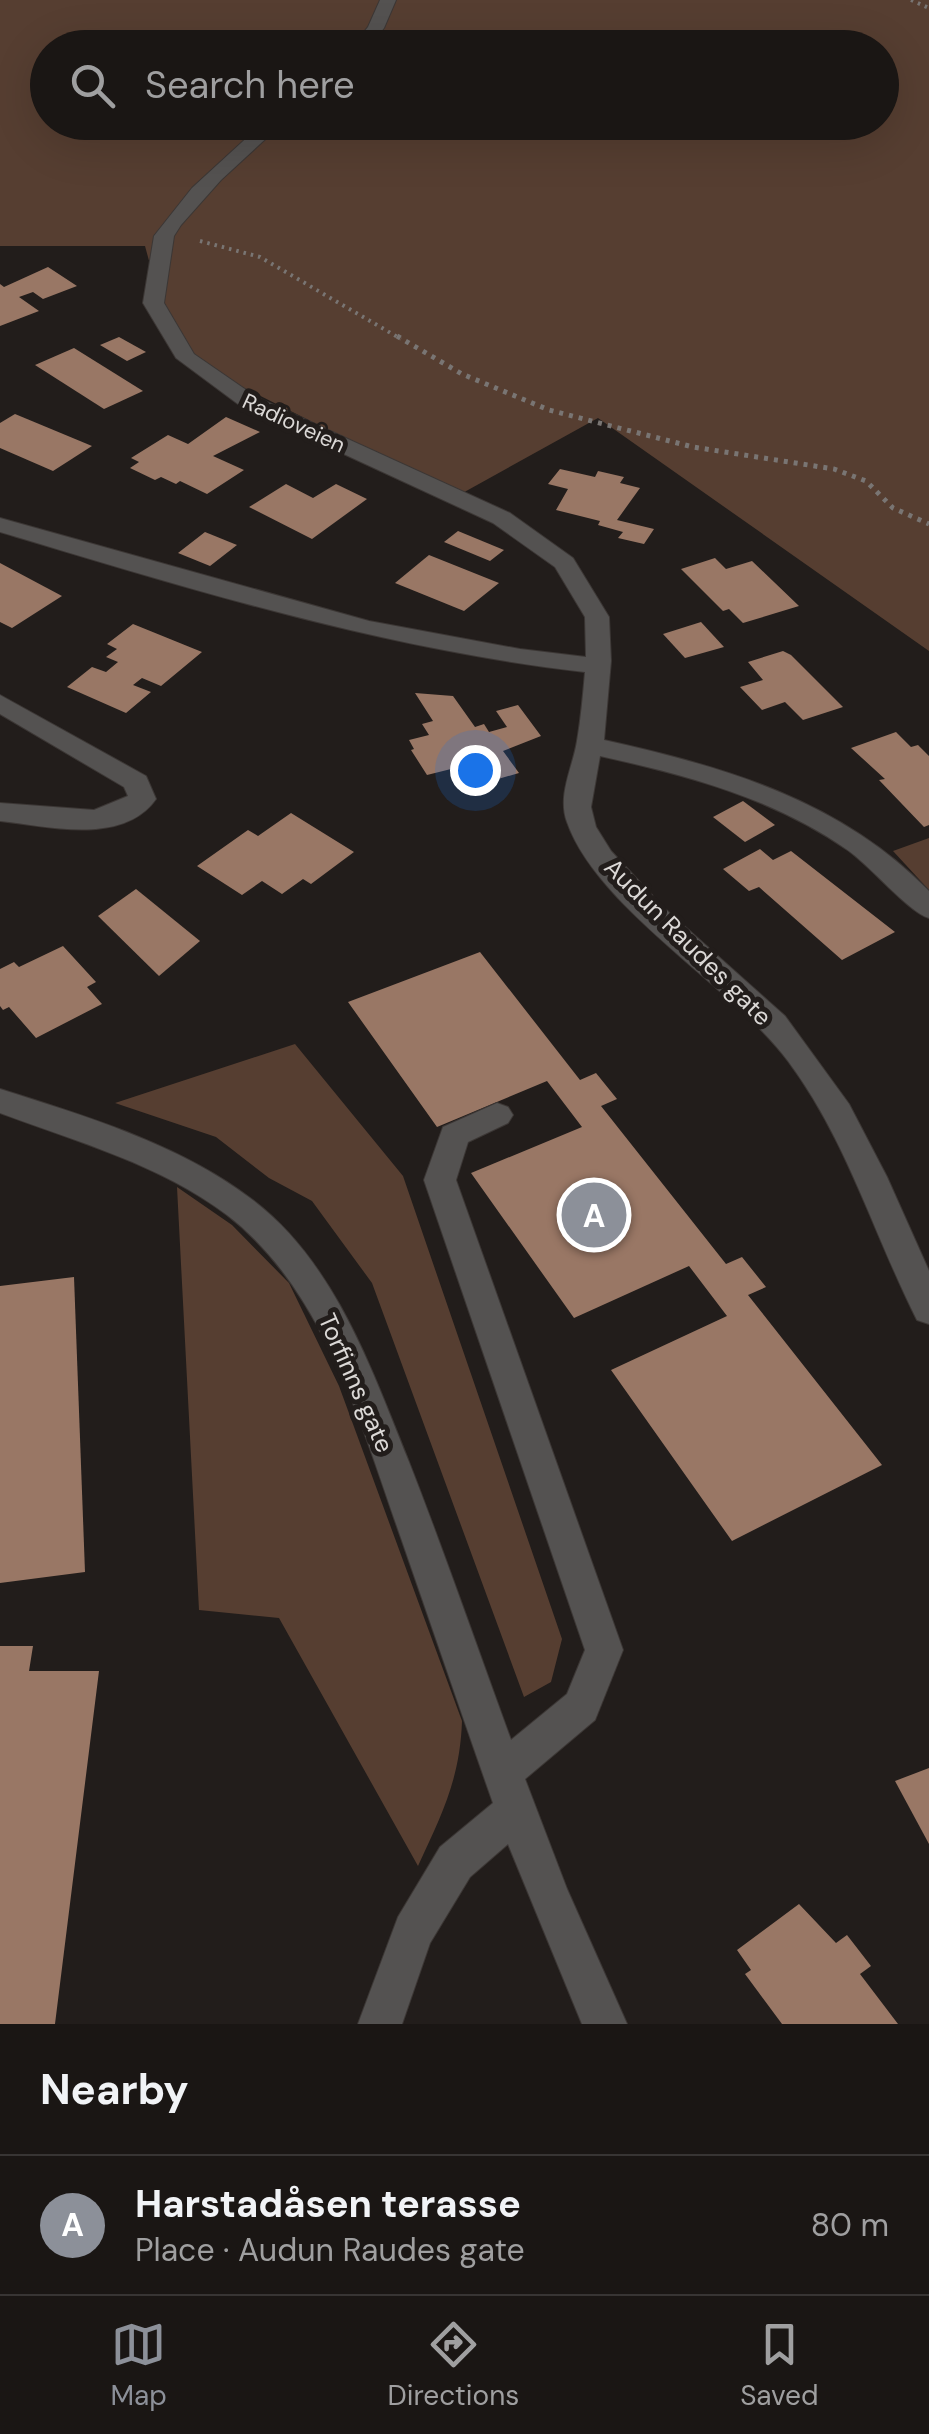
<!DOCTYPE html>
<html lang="en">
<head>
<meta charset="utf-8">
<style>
  body { margin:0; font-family:"DM Sans",sans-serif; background:#231f1d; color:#f1f3f6 }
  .you { position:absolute; left:475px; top:770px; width:35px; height:35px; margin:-25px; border:8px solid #fff; border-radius:50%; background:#1a73e8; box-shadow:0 0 0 15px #1a73e833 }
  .badge { display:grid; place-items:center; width:65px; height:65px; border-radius:50%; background:#8c9099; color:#fff; font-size:32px; font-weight:700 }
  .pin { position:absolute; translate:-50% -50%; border:5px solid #fff; box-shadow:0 2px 10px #0006 }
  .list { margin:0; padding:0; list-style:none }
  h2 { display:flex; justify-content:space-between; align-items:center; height:130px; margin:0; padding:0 40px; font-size:42px }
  h2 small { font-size:32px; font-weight:400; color:#9f9fa0 }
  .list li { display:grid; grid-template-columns:65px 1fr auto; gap:30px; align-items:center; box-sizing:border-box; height:140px; padding:0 40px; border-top:2px solid #383534 }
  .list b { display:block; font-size:38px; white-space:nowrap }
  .list p { margin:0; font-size:32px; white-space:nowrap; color:#9f9fa0 }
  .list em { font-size:32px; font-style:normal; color:#9f9fa0 }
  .icon { flex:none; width:55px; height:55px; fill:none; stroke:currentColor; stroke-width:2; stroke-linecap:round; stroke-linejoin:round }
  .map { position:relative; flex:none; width:929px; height:2024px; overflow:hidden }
  .search { position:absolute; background:#1a1614; box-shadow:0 10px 40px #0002; left:30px; right:30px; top:30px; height:110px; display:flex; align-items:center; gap:25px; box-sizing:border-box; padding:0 35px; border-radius:55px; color:#9f9fa0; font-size:38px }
  .sheet { height:270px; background:#1a1614 }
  nav { display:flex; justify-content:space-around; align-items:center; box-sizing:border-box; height:140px; border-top:2px solid #383534; background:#1a1614; font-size:28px; color:#9f9fa0 }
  nav a { display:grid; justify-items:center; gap:5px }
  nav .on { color:#8c9099 }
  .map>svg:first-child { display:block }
</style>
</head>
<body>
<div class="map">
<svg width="929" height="2024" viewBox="0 0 929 2024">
  <rect width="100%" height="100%" fill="#221d1b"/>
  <!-- green -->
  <g fill="#563e31" fill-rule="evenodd">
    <path d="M0 0H929V651L598 418 459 495 174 353 145 246H0ZM48 48H882V122H48Z"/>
    <path d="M929 838V890L893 851Z"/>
    <path d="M295 1044 403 1176 562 1639 551 1682 524 1697 372 1283 312 1201 269 1178 216 1137 115 1103Z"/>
    <path d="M177 1187 232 1225 289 1283 339 1386 462 1721C460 1779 442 1814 418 1866L279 1618 199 1610Z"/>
  </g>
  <!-- building -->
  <g fill="#997765">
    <path d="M48 267 77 286 43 299 33 292 19 297 39 311 0 326V284L4 287Z"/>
    <path d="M119 337 146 352 127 361 100 345Z"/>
    <path d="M74 348 143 391 104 409 35 365Z"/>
    <path d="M15 414 92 446 53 471 0 448V423Z"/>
    <path d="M226 417 260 432 213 456 244 470 207 494 180 481 176 484 161 477 155 480 130 468 139 462 131 458 168 435 188 444Z"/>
    <path d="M560 469 595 477 598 471 624 477 620 483 640 488 617 520 654 529 644 544 618 538 623 532 598 525 600 521 556 510 568 489 548 484Z"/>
    <path d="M286 484 313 498 336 484 367 499 312 539 249 507Z"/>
    <path d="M458 531 504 550 490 561 444 542Z"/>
    <path d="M205 532 237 545 210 566 178 553Z"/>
    <path d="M429 555 499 583 464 611 395 583Z"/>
    <path d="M715 558 726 569 752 561 799 606 743 623 729 609 723 611 681 569Z"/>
    <path d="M0 563 62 596 12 628 0 622Z"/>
    <path d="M701 622 724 647 685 658 663 634Z"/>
    <path d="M133 624 202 652 161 686 142 678 133 685 151 692 126 713 67 687 92 667 106 672 118 662 106 657 117 649 107 644Z"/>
    <path d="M783 651 791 655 843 707 803 720 785 702 762 710 740 687 763 680 748 662Z"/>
    <path d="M415 693 453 696 475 727 484 724 489 732 507 727 496 711 518 705 541 736 503 751 519 773 464 789 451 769 427 775 411 750 414 749 409 740 429 735 422 724 433 721Z"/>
    <path d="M896 732 911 747 918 745 929 756V825L924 827 879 780 885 779 851 748Z"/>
    <path d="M743 801 775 825 745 842 713 817Z"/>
    <path d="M291 813 354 852 311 884 303 879 282 894 262 881 242 895 197 866 248 830 258 836Z"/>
    <path d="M760 849 773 860 791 851 895 932 842 960 759 887 749 891 723 869Z"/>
    <path d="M136 889 200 941 159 976 98 916Z"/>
    <path d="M63 946 96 982 87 987 102 1004 36 1038 9 1007 3 1010 0 1006V969L14 962 19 967Z"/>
    <path d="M480 952 580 1080 596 1073 617 1099 601 1106 726 1264 742 1257 766 1287 748 1295 882 1465 732 1541 611 1370 727 1316 689 1266 574 1318 471 1173 582 1127 547 1081 437 1127 348 1002Z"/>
    <path d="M74 1277 85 1572 0 1583V1286Z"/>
    <path d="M0 1646H33L29 1671H99L55 2024H0Z"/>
    <path d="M929 1768V1844L895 1781Z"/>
    <path d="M799 1904 836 1943 847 1935 871 1966 860 1974 898 2024H782L745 1974 751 1970 737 1950Z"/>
  </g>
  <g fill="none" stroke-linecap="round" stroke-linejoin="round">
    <!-- minor casing -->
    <g stroke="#3c3735" stroke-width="2">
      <g id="minor">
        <path d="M380 0H396L384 28 368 48H351L368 27Z"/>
        <path d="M264 122H284L221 180 181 225 174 236 164 303 194 354 258 398 510 513 573 558 609 617 611 661 604 740C725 767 840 800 929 891V918C908 912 869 864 846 849 773 798 686 775 600 756L591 807 596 827 611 851 664 908 785 1016 849 1104 887 1177 929 1271V1324L917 1320C873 1233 847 1140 788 1061 731 985 597 908 567 822 557 795 573 767 577 741 581 718 583 695 585 672 384 649 193 590 0 532V518L369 621 520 649 586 657 585 617 555 567 493 523 242 407 176 358 143 303 154 236 192 188Z"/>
        <path d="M0 695 146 776 156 799C123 846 47 826 0 821V803L94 810 128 796 124 787 0 714Z"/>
        <path d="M0 1089C85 1116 179 1144 250 1198 334 1260 371 1368 409 1462 445 1554 477 1647 511 1740L567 1694 585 1650 424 1180 443 1127 497 1103 508 1107 513 1115 508 1123 468 1142 456 1180 623 1650 595 1720 525 1779 567 1889 627 2024H582L508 1844 470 1877 430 1943 402 2024H358L398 1917 440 1847 493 1803C462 1715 432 1627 401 1538 362 1428 325 1290 227 1215 161 1165 78 1142 0 1113Z"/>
      </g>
    </g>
    <!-- path-far1 -->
    <g stroke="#797573" stroke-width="4" stroke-dasharray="2.5 5" stroke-linecap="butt">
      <path d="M911 0 929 8"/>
      <path d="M200 241 260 257 401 339"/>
    </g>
    <!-- path -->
    <path stroke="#797573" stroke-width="5" stroke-dasharray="4 6" stroke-linecap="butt" d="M397 336 462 374 549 410 693 447 834 469 866 481 893 508 929 524"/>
    <!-- minor -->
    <use href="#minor" fill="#545251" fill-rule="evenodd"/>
  </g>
  <g text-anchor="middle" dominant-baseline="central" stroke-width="10" stroke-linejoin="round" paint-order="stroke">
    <!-- far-street labels -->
    <g font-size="22" fill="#dbd8d6" stroke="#221d1b">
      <text transform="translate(294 423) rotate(25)">Radioveien</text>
    </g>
    <!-- street labels -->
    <g font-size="25" fill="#dbd8d6" stroke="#221d1b">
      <text transform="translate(688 942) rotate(45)">Audun Raudes gate</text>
      <text transform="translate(356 1383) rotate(66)">Torfinns gate</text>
    </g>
  </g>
</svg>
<div class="you"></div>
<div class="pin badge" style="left:594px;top:1215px">A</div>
<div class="search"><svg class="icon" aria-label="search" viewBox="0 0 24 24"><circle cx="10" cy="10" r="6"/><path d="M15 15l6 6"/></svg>Search here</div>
</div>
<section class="sheet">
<h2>Nearby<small></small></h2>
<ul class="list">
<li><span class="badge">A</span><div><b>Harstadåsen terasse</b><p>Place · Audun Raudes gate</p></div><em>80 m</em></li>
</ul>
</section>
<nav>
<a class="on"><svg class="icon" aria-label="map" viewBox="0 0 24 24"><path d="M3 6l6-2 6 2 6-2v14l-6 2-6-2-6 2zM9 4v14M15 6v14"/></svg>Map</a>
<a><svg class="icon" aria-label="directions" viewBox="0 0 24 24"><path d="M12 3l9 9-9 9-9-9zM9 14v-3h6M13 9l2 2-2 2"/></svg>Directions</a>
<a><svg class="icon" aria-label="saved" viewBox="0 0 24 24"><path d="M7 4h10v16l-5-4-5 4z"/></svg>Saved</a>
</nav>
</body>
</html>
